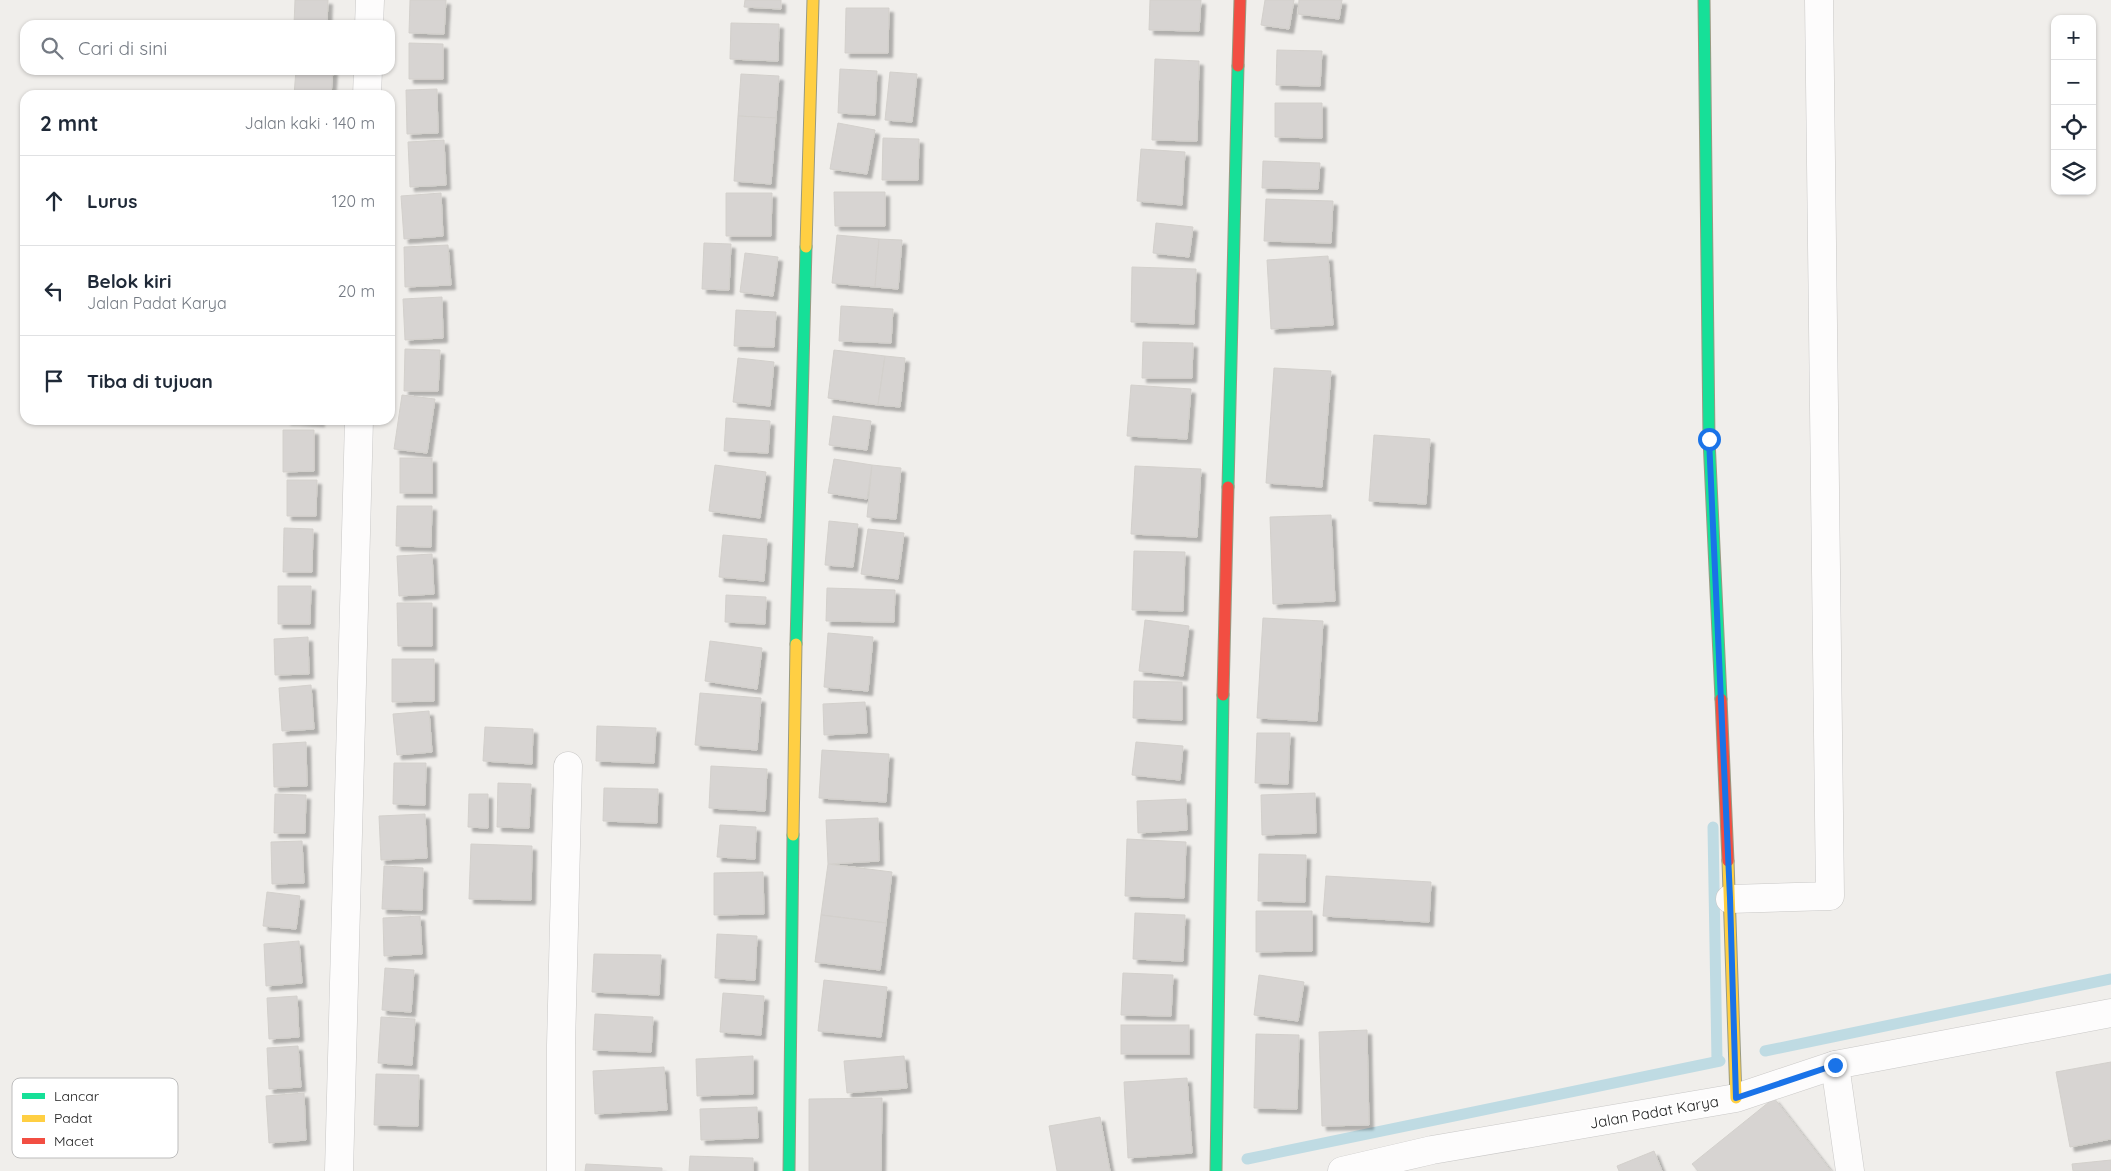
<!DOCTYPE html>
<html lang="id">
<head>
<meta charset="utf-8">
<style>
  body { margin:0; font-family:Quicksand,sans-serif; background:#f6f6f7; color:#1f2937 }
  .controls { position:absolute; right:15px; top:15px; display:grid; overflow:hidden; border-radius:10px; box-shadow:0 1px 4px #0004 }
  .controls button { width:45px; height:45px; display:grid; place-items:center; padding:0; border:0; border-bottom:1px solid #e0e1e3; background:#fff; color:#1f2937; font:25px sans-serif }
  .stop { position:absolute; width:15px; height:15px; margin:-11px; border:4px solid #1a73e8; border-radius:50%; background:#fff }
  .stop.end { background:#1a73e8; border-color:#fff; box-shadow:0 1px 5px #0008 }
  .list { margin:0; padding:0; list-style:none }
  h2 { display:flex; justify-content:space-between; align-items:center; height:65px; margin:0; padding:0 20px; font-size:21px }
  h2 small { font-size:16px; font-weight:400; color:#747a83 }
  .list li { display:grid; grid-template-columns:32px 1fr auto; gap:15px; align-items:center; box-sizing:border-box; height:90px; padding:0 20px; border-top:1px solid #e0e1e3 }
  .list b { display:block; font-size:19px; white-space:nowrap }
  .list p { margin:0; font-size:16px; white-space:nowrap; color:#747a83 }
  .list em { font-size:16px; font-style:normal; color:#747a83 }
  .icon { flex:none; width:28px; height:28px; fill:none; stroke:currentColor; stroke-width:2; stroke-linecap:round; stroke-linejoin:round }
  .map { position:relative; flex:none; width:2111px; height:1171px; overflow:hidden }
  .search { position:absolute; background:#fff; box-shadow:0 1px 4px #0004; left:20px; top:20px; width:375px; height:55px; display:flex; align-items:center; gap:12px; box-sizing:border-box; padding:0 18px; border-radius:15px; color:#747a83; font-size:19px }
  .panel { position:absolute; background:#fff; box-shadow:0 1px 4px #0004; left:20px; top:90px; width:375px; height:335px; border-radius:15px }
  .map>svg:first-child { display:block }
</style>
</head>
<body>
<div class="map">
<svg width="2111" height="1171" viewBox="0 0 2111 1171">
  <defs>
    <filter id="shadow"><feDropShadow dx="4.5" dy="4.5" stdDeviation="1" flood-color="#0004"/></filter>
  </defs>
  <rect width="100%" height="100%" fill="#f0eeeb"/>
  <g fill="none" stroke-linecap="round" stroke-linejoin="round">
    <!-- stream -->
    <g stroke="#bfdbe3" stroke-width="11">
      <path d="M1713 827 1717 1061"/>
      <path d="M1765 1051 2111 979"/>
      <path d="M1247 1159 1720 1061"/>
    </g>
  </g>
  <!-- building -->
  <g fill="#d7d4d2" stroke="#d3d0cc" filter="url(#shadow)">
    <path d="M295 0H328L327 25H294Z"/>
    <path d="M410 0H446L444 34 409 33Z"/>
    <path d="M745 0H781V9L744 7Z"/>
    <path d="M1150 0H1201L1199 31 1149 30Z"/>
    <path d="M1265 0H1294L1289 29 1261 25Z"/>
    <path d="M1299 0H1342L1339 19 1298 14Z"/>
    <path d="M846 8H889L888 53H845Z"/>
    <path d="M731 23 779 24 778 61 730 59Z"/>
    <path d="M409 43 443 44V79H409Z"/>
    <path d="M1277 50 1322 51 1320 86 1276 85Z"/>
    <path d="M1155 59 1199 61 1197 141 1152 140Z"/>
    <path d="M840 69 877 71 875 115 838 113Z"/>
    <path d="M296 70H333L331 95H294Z"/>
    <path d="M890 72 917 74 912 122 885 120Z"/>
    <path d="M741 74 779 76 776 118 738 116Z"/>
    <path d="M437 89 438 133 407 134 406 90Z"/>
    <path d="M1275 103H1322V138L1275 137Z"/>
    <path d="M738 116 776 118 771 184 734 181Z"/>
    <path d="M838 123 875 130 867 174 830 169Z"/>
    <path d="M883 138 919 139 918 180H882Z"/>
    <path d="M444 140 446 185 410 187 408 142Z"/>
    <path d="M1141 149 1185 152 1182 205 1137 201Z"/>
    <path d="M1263 161 1320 163 1318 189 1262 188Z"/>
    <path d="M834 192H885V226H835Z"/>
    <path d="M441 193 443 236 404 239 401 196Z"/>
    <path d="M726 193H772L771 236H726Z"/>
    <path d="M1266 199 1333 201 1331 243 1264 241Z"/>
    <path d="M1156 223 1193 227 1189 257 1153 253Z"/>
    <path d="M837 235 879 239 875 287 832 283Z"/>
    <path d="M879 239 902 240 898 289 875 287Z"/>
    <path d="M704 243 731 244 729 290 702 289Z"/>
    <path d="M448 245 451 285 405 287 404 247Z"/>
    <path d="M745 253 778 257 773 296 740 292Z"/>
    <path d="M1328 256 1333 325 1271 329 1267 260Z"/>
    <path d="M1132 267 1196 269 1194 324 1131 322Z"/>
    <path d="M442 297 443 338 405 340 403 299Z"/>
    <path d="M841 306 893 309 891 343 839 341Z"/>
    <path d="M736 310 776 312 774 347 734 346Z"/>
    <path d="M1143 342 1193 343 1192 378H1142Z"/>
    <path d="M405 349 440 350 438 391H404Z"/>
    <path d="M834 350 885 356 878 405 828 398Z"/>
    <path d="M885 356 905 358 900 407 878 405Z"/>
    <path d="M738 358 774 362 770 406 733 402Z"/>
    <path d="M1274 368 1331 371 1322 487 1266 483Z"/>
    <path d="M1131 385 1191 389 1187 439 1127 436Z"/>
    <path d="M402 395 435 399 427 453 394 449Z"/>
    <path d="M833 416 871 421 867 450 829 445Z"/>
    <path d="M726 418 770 421 768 453 724 451Z"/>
    <path d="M286 420H320V422Z"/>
    <path d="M283 430H314V471L283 472Z"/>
    <path d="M1374 435 1430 439 1426 504 1369 501Z"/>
    <rect x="400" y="458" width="32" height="35"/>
    <path d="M834 459 872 465 867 499 828 493Z"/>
    <path d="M715 465 766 472 760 518 709 511Z"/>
    <path d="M872 465 901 468 896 519 867 517Z"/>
    <path d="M1135 466 1201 469 1197 537 1131 534Z"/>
    <path d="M287 480H317L316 516H287Z"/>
    <path d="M397 506H432L431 547 396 546Z"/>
    <path d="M1331 515 1335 601 1273 604 1270 517Z"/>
    <path d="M829 521 858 524 853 567 825 565Z"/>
    <path d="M284 528 313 529 312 572H283Z"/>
    <path d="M868 529 904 533 898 579 861 574Z"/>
    <path d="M723 535 767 539 764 581 719 577Z"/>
    <path d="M1134 551 1185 552 1183 611 1132 610Z"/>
    <path d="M432 554 434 594 399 596 397 556Z"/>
    <path d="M278 586H311L310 624H278Z"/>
    <path d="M827 588 895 590 894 622 826 621Z"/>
    <path d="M726 595 766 597 765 624 725 622Z"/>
    <path d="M397 603H432V646H398Z"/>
    <path d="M1263 618 1323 621 1317 721 1257 718Z"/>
    <path d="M1145 620 1189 626 1183 676 1139 671Z"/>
    <path d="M828 633 873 637 868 691 824 687Z"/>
    <path d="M308 637 309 674 275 675 274 639Z"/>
    <path d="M710 641 762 648 757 689 705 681Z"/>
    <path d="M392 659H434V701L392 702Z"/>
    <path d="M1134 681 1182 682V720L1133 718Z"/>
    <path d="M311 685 314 729 282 731 279 688Z"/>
    <path d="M700 693 761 698 757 750 695 745Z"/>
    <path d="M865 702 867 733 824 735 823 704Z"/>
    <path d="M429 711 432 752 397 755 393 714Z"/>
    <path d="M597 726 656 728 654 763 596 761Z"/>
    <path d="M485 727 533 729 532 764 483 761Z"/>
    <path d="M1257 733H1290L1288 784 1255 783Z"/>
    <path d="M306 742 307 786 274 787 273 744Z"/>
    <path d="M1136 742 1183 746 1180 780 1132 775Z"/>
    <path d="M822 750 889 754 886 802 819 798Z"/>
    <path d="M394 763H426L425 805 393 804Z"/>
    <path d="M711 766 767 769 765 811 709 808Z"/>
    <path d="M498 783 531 784 529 828 497 827Z"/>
    <path d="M604 788 658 789 657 823 603 821Z"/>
    <path d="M1315 793 1316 833 1262 835 1261 795Z"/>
    <path d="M275 794 306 795 305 833H274Z"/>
    <path d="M469 794H488V828L468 827Z"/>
    <path d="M1186 799 1187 830 1138 833 1137 801Z"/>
    <path d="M425 814 427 858 381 860 379 816Z"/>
    <path d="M878 818 879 861 828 864 826 820Z"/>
    <path d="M720 825 756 827 755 859 717 857Z"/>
    <path d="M1127 839 1186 842 1184 898 1125 896Z"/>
    <path d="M302 841 304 883 272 884 271 842Z"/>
    <path d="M471 844 532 846 531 900 469 899Z"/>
    <path d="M1259 854 1306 855 1305 902 1258 901Z"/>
    <path d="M828 864 892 872 886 923 821 915Z"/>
    <path d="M384 866 423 868 422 910 382 909Z"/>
    <path d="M763 872 764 914 714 915V873Z"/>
    <path d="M1326 876 1431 882 1429 922 1323 916Z"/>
    <path d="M267 892 300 896 296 929 263 926Z"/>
    <path d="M1256 911H1312V951L1256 952Z"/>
    <path d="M1135 913 1185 915 1183 961 1133 959Z"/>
    <path d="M821 915 886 923 880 970 815 962Z"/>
    <path d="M420 916 422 954 384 956 383 918Z"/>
    <path d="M717 934 757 936 755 980 715 978Z"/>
    <path d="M299 941 302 983 266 986 264 944Z"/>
    <path d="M594 954 661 955 659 995 592 992Z"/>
    <path d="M385 968 414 970 411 1012 382 1010Z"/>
    <path d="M1123 973 1173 975 1171 1016 1121 1015Z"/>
    <path d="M1259 975 1304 982 1298 1021 1254 1015Z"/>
    <path d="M824 980 887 987 881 1037 818 1031Z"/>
    <path d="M723 993 764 996 761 1035 720 1032Z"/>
    <path d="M297 996 299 1037 269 1039 267 998Z"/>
    <path d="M595 1014 653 1017 651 1052 593 1050Z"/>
    <path d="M381 1017 415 1019 412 1065 378 1063Z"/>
    <rect x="1121" y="1025" width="68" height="29"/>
    <path d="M1367 1030 1369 1125 1322 1126 1319 1032Z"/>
    <path d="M1256 1034 1299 1035 1297 1109 1254 1108Z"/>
    <path d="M298 1046 301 1087 269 1089 267 1048Z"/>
    <path d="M753 1056V1094L697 1096 696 1059Z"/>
    <path d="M904 1056 907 1088 847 1093 844 1061Z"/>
    <path d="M2111 1062V1139L2070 1147 2056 1072Z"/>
    <path d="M664 1067 667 1110 595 1114 593 1071Z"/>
    <path d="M376 1074 419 1075 418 1126 374 1125Z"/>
    <path d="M1187 1078 1192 1153 1128 1158 1124 1082Z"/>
    <path d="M304 1093 306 1140 269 1143 266 1096Z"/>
    <path d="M882 1098 881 1171H809V1099Z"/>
    <path d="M1774 1098 1831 1171H1698L1692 1164Z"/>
    <path d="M757 1107 758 1138 701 1140 700 1109Z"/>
    <path d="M1100 1117 1110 1171H1057L1049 1126Z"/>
    <path d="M1654 1151 1662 1171H1619L1617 1166Z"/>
    <path d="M690 1156 753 1158V1171H689Z"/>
    <path d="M2111 1160V1171H2073L2072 1164Z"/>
    <path d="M586 1164 662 1168V1171H585Z"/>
  </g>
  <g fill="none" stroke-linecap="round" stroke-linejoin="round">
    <!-- street casing -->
    <g stroke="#c9c8c7" stroke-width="29">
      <g id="street">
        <path d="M369 25 370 0"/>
        <path d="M367 95 368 70"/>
        <path d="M1730 899 1830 896 1819 0"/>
        <path d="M1835 1065 1850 1171"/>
        <path d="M339 1171 359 420"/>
        <path d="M561 1171V1045L568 766"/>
        <path d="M1342 1171 1432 1150 1736 1098 1835 1065 2111 1013"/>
      </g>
    </g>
    <!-- fast casing -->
    <g stroke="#999a82" stroke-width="13">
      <g id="fast">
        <path d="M1704 0 1709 439 1721 699"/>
        <path d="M1228 487 1238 66"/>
        <path d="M796 644 806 247"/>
        <path d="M789 1171 793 835"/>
        <path d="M1216 1171 1223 695"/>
      </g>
    </g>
    <!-- slow casing -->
    <g stroke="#999a82" stroke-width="13">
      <g id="slow">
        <path d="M806 247 813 0"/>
        <path d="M793 835 796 644"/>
        <path d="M1728 861 1736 1098"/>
      </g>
    </g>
    <!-- jam casing -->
    <g stroke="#999a82" stroke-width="13">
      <g id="jam">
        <path d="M1238 66 1240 0"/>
        <path d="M1223 695 1228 487"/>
        <path d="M1721 699 1728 861"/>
      </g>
    </g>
    <!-- street -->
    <use href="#street" stroke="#fdfcfc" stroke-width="28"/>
    <!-- fast -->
    <use href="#fast" stroke="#16e098" stroke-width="11"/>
    <!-- slow -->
    <use href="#slow" stroke="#ffcf43" stroke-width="11"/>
    <!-- jam -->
    <use href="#jam" stroke="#f24e42" stroke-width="11"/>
  </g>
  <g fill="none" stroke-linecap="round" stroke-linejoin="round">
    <!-- route -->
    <path stroke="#1a73e8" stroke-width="6" d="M1709 439 1730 898 1736 1098 1835 1065"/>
  </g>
  <g text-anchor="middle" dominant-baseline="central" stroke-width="4" stroke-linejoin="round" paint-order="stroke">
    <!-- street labels -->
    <g font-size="15" fill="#222" stroke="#fff">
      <text transform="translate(1654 1112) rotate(-10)">Jalan Padat Karya</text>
    </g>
  </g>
  <!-- legend -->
  <rect x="12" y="1078" width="166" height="80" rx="8" fill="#fff" stroke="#bdbdbd" stroke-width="1"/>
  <rect x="22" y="1093" width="23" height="6" fill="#16e098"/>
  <rect x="22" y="1115" width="23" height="7" fill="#ffcf43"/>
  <rect x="22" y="1138" width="23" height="6" fill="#f24e42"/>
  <g font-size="14" fill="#222">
    <text x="54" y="1101">Lancar</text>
    <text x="54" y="1123">Padat</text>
    <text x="54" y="1146">Macet</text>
  </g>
</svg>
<div class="controls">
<button>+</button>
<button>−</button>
<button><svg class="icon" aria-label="locate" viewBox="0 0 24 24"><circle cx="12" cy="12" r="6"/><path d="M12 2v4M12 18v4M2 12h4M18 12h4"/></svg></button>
<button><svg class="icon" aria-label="layers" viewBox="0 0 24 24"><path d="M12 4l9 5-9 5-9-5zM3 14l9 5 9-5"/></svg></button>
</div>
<div class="stop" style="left:1709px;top:439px"></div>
<div class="stop end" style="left:1835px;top:1065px"></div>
<div class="search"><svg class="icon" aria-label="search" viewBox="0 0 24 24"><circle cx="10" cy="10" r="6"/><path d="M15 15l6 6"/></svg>Cari di sini</div>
<section class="panel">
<h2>2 mnt<small>Jalan kaki · 140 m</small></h2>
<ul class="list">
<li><svg class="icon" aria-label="ahead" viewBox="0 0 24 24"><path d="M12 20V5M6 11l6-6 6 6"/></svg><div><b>Lurus</b></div><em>120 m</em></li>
<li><svg class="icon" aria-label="left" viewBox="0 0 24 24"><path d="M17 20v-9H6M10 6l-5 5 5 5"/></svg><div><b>Belok kiri</b><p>Jalan Padat Karya</p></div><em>20 m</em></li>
<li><svg class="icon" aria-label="arrive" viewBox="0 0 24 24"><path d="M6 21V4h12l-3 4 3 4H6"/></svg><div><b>Tiba di tujuan</b></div></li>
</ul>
</section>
</div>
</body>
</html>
